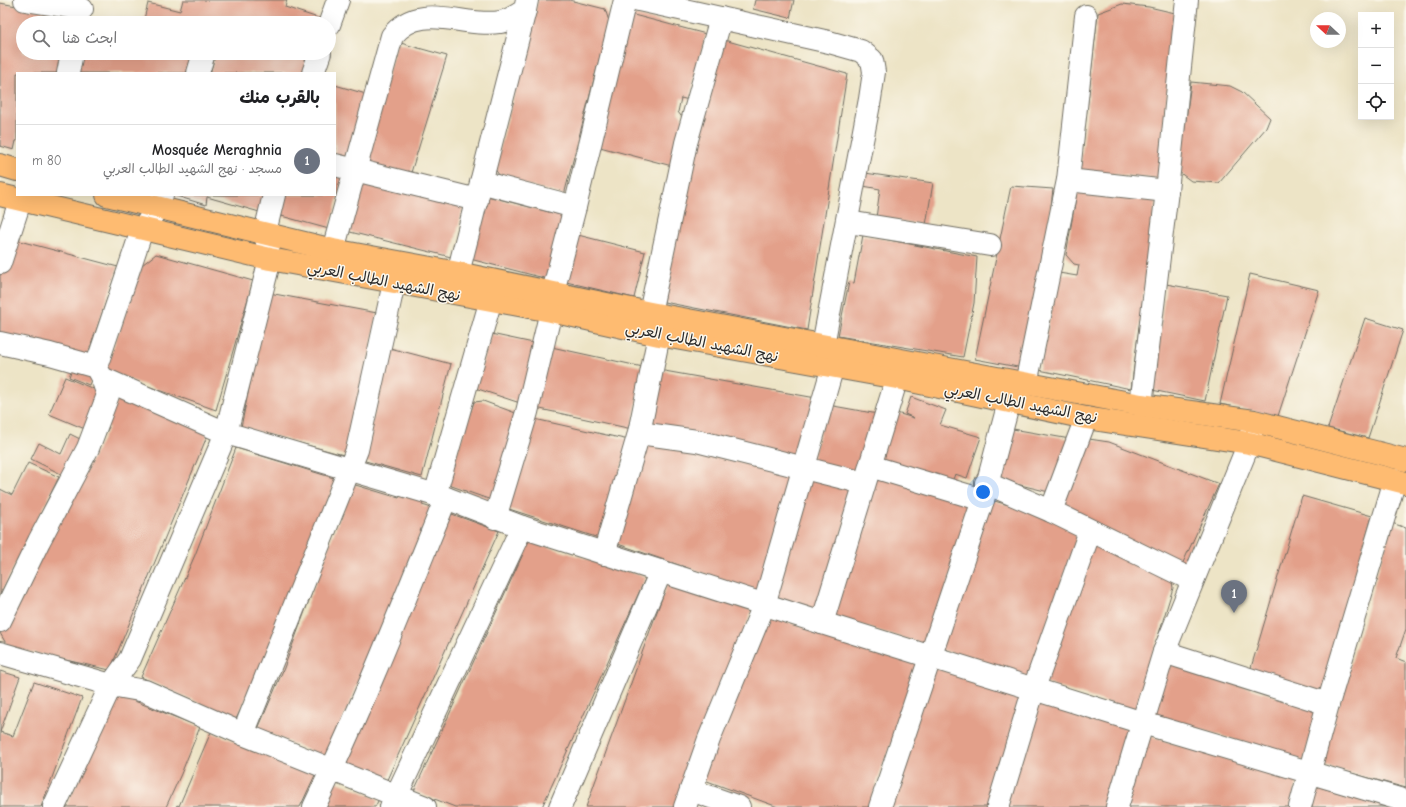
<!DOCTYPE html>
<html lang="ar">
<head>
<meta charset="utf-8">
<style>
  body { margin:0; font-family:"Comic Neue","Playpen Sans Arabic",sans-serif; background:#f2f2f2; color:#202124; direction:rtl }
  .controls { position:absolute; right:12px; top:12px; display:grid; overflow:hidden; border-radius:0px; box-shadow:0 4px 16px #0002 }
  .controls button { width:36px; height:36px; display:grid; place-items:center; padding:0; border:0; border-bottom:1px solid #e0e0e0; background:#fff; color:#202124; font:20px sans-serif }
  .compass { position:absolute; left:1310px; top:12px; width:36px; height:36px; border-radius:50%; background:#fff; box-shadow:0 4px 16px #0002; rotate:292deg }
  .you { position:absolute; left:983px; top:492px; width:14px; height:14px; margin:-10px; border:3px solid #fff; border-radius:50%; background:#1a73e8; box-shadow:0 0 0 6px #1a73e833 }
  .badge { display:grid; place-items:center; width:26px; height:26px; border-radius:50%; background:#2563eb; color:#fff; font-size:13px; font-weight:700 }
  .pin { position:absolute; translate:-50% -33px; filter:drop-shadow(0 1px 2px #0008) }
  .pin::after { content:''; position:absolute; top:21px; width:14px; height:12px; background:inherit; clip-path:polygon(0 0,100% 0,50% 100%) }
  .list { margin:0; padding:0; list-style:none }
  h2 { display:flex; justify-content:space-between; align-items:center; height:52px; margin:0; padding:0 16px; font-size:17px }
  h2 small { font-size:13px; font-weight:400; color:#757577 }
  .list li { display:grid; grid-template-columns:26px 1fr auto; gap:12px; align-items:center; box-sizing:border-box; height:72px; padding:0 16px; border-top:1px solid #e0e0e0 }
  .list b { display:block; font-size:15px; white-space:nowrap }
  .list p { margin:0; font-size:13px; white-space:nowrap; color:#757577 }
  .list em { font-size:13px; font-style:normal; color:#757577 }
  .icon { flex:none; width:22px; height:22px; fill:none; stroke:currentColor; stroke-width:2; stroke-linecap:round; stroke-linejoin:round }
  .map { position:relative; flex:none; width:1406px; height:807px; overflow:hidden; direction:ltr }
  .search { position:absolute; background:#fff; box-shadow:0 4px 16px #0002; left:16px; top:16px; width:320px; height:44px; display:flex; align-items:center; gap:10px; box-sizing:border-box; padding:0 14px; border-radius:22px; color:#757577; font-size:15px }
  .panel { position:absolute; background:#fff; box-shadow:0 4px 16px #0002; left:16px; top:72px; width:320px; height:124px; border-radius:0px; direction:rtl }
  .map>svg:first-child { display:block }
</style>
</head>
<body>
<div class="map">
<svg width="1406" height="807" viewBox="0 0 1406 807">
  <rect width="100%" height="100%" fill="#fbf7ec"/>
  <filter id="ink" filterUnits="userSpaceOnUse"><feTurbulence type="fractalNoise" baseFrequency=".025" numOctaves="2"/><feDisplacementMap in="SourceGraphic" scale="8" xChannelSelector="R" yChannelSelector="G"/><feConvolveMatrix kernelMatrix="1 2 1 2 8 2 1 2 1" color-interpolation-filters="sRGB"/></filter>
  <filter id="wash" filterUnits="userSpaceOnUse"><feTurbulence type="fractalNoise" baseFrequency=".012" numOctaves="4" result="noise"/><feDisplacementMap in="SourceGraphic" scale="16" xChannelSelector="R" yChannelSelector="G"/><feGaussianBlur stdDeviation="0.9" result="paint"/><feColorMatrix in="noise" values="0 0 0 0 0 0 0 0 0 0 0 0 0 0 0 0 0 1.4 0 .05"/><feComposite in="paint" operator="in"/></filter>
  <g filter="url(#wash)">
    <rect width="100%" height="100%" fill="#ede4c6"/>
    <g id="blocks">
      <!-- building -->
      <g fill="#e3a08a">
        <path d="M183 0H287L285 7 324 20 323 23H223L204 17 202 23H143L148 3 180 11Z"/>
        <path d="M538 0H569L605 9 609 21 564 195 501 178 495 169Z"/>
        <path d="M755 0H794L790 18 753 9Z"/>
        <path d="M0 3 71 16 70 23H23V53H64L60 73H17V141H16L14 150 0 146Z"/>
        <path d="M1122 4 1149 7 1175 13 1159 179 1080 171 1098 13Z"/>
        <path d="M630 14 706 34 689 100 681 98 678 112 684 120 672 166 596 146Z"/>
        <path d="M87 19 101 22V23H86Z"/>
        <path d="M724 40 847 74 807 330 664 302 681 205Z"/>
        <path d="M397 42 447 56 409 179 361 166Z"/>
        <path d="M80 53H194L189 73H76Z"/>
        <path d="M216 53H314L307 73H210Z"/>
        <path d="M1191 82 1230 86 1242 92 1270 118 1266 128 1219 183 1191 181 1179 172Z"/>
        <path d="M335 85 366 94 347 163 335 160Z"/>
        <path d="M335 170 345 173 329 229 274 214 279 195H335Z"/>
        <path d="M865 173 933 183 926 225 876 218 880 189 863 186Z"/>
        <path d="M359 177 464 204 451 257 346 231Z"/>
        <path d="M1011 186 1053 189 1044 268 1023 368 975 359Z"/>
        <path d="M1077 191 1156 199 1131 389 1039 370 1059 273 1077 276 1079 265 1074 264 1066 255Z"/>
        <path d="M173 195H267L263 213 207 197 206 205Z"/>
        <path d="M487 196 568 217 552 280 470 259Z"/>
        <path d="M574 234 645 252 634 298 562 281Z"/>
        <path d="M863 235 977 257 974 303 963 357 838 336 849 282 854 283Z"/>
        <path d="M12 239 118 267 87 357 0 334V275Z"/>
        <path d="M156 254 253 281 216 410 105 371 142 265Z"/>
        <path d="M1250 274 1319 290 1278 416 1220 404Z"/>
        <path d="M1166 284 1227 295 1205 401 1152 390Z"/>
        <path d="M269 293 377 313 351 457 241 427Z"/>
        <path d="M1365 318 1403 330 1368 438 1328 428Z"/>
        <path d="M491 334 538 344 523 404 475 388Z"/>
        <path d="M547 346 643 367 632 429 531 407Z"/>
        <path d="M390 348 451 364 422 477 362 460Z"/>
        <path d="M75 360 96 368 89 385 69 377Z"/>
        <path d="M659 370 816 398 799 460 648 424Z"/>
        <path d="M65 377 101 392 85 429 49 414Z"/>
        <path d="M121 393 208 434 110 670 8 647 0 633 109 427 105 426Z"/>
        <path d="M911 397 946 410 940 425 981 437 967 478 955 474 951 485 878 463 893 412 914 418 905 414Z"/>
        <path d="M483 401 521 415 494 501 446 484 474 402Z"/>
        <path d="M828 405 878 414 860 474 811 463Z"/>
        <path d="M530 418 629 440 602 539 506 508Z"/>
        <path d="M1013 429 1070 439 1053 493 996 479Z"/>
        <path d="M70 434 80 439 63 475 31 459 39 443 61 454Z"/>
        <path d="M1089 439 1109 442 1219 484 1181 567 1059 510Z"/>
        <path d="M645 440 793 475 760 593 615 543Z"/>
        <path d="M236 448 337 479 260 671 236 719 141 677 195 555Z"/>
        <path d="M28 463 59 477 0 595V489L12 495Z"/>
        <path d="M875 472 973 502 929 646 831 616Z"/>
        <path d="M807 476 855 489 817 611 771 596Z"/>
        <path d="M406 479 428 487 422 505 432 508 327 758 258 729 284 668 352 484 399 498Z"/>
        <path d="M1302 496 1372 516 1323 693 1250 671Z"/>
        <path d="M991 500 1040 514 1079 532 1029 678 939 649Z"/>
        <path d="M449 513 499 531 386 782 342 764Z"/>
        <path d="M1392 523 1406 528V629L1396 658 1406 662V788L1321 765Z"/>
        <path d="M529 541 646 577 542 807H455L414 791Z"/>
        <path d="M1093 541 1171 576 1173 588 1135 711 1045 683Z"/>
        <path d="M667 584 752 610 676 807H586Z"/>
        <path d="M769 616 923 664 881 770 869 807H778L699 778Z"/>
        <path d="M1168 663 1318 709 1304 761 1156 716 1153 705Z"/>
        <path d="M933 667 1024 696 991 807H884Z"/>
        <path d="M0 671 20 677 0 732 13 736 34 682 82 698 41 807H0Z"/>
        <path d="M117 694 200 727 181 774 166 807H66Z"/>
        <path d="M1036 700 1130 729 1106 807H1003Z"/>
        <path d="M211 732 316 773 300 807H176L177 805 179 806Z"/>
        <path d="M1145 735 1298 780 1290 807H1123Z"/>
        <path d="M333 780 379 799 375 807H321Z"/>
        <path d="M1316 786 1387 807H1310Z"/>
      </g>
    </g>
  </g>
  <g filter="url(#ink)">
    <use href="#blocks" fill-opacity="0" stroke="#6f6c61" stroke-width="1"/>
    <g fill="none" stroke-linecap="round" stroke-linejoin="round">
      <!-- minor casing -->
      <g stroke="#6f6c61" stroke-width="24">
        <g id="minor">
          <path d="M25 0 82 9"/>
          <path d="M639 0 829 42 861 51 872 60 874 72 870 99 823 345"/>
          <path d="M329 25 338 0"/>
          <path d="M68 73 72 53"/>
          <path d="M198 73 204 53"/>
          <path d="M313 73 320 53"/>
          <path d="M335 165 477 200"/>
          <path d="M1068 180 1167 191"/>
          <path d="M481 182 575 207"/>
          <path d="M848 222 990 245"/>
          <path d="M333 250 392 36C420 0 463 28 500 22 509 21 517 15 525 10L527 0"/>
          <path d="M0 263 20 201"/>
          <path d="M458 273 525 10"/>
          <path d="M553 292 575 207 625 0"/>
          <path d="M650 313 686 143 721 18"/>
          <path d="M0 343 50 354 96 367 102 378 226 433 446 498 522 527 822 623 1143 723 1406 801"/>
          <path d="M96 367 142 230 158 207 162 195"/>
          <path d="M1026 384 1068 180 1086 16"/>
          <path d="M1141 405 1167 191 1187 0"/>
          <path d="M639 433 697 441 864 483"/>
          <path d="M870 466 983 500"/>
          <path d="M986 483 1051 511 1192 580"/>
          <path d="M435 495 496 282"/>
          <path d="M1051 511 1086 418"/>
          <path d="M495 518 527 412 551 311"/>
          <path d="M604 554 639 433 659 335"/>
          <path d="M0 621 39 541 88 448 108 395 102 378"/>
          <path d="M822 623 897 378"/>
          <path d="M1164 652 1328 704"/>
          <path d="M0 653 111 685 145 691 243 734 425 807"/>
          <path d="M243 734 357 450 394 283"/>
          <path d="M691 790 739 807"/>
          <path d="M54 807 111 685 130 659 226 433 270 259 265 232 274 195"/>
          <path d="M314 807C363 706 404 601 446 498"/>
          <path d="M391 807 522 527"/>
          <path d="M560 807 661 571"/>
          <path d="M685 807 709 739 764 605 833 366"/>
          <path d="M880 807 983 500 1009 402"/>
          <path d="M998 807 1034 688 1090 531"/>
          <path d="M1117 807 1164 652 1249 443 1253 424"/>
          <path d="M1300 807 1328 704 1395 480"/>
        </g>
      </g>
      <!-- major casing -->
      <g stroke="#6f6c61" stroke-width="24">
        <g id="major">
          <path d="M0 165 17 170"/>
          <path d="M0 195 270 259 551 311 659 335 897 378 1086 418 1249 443 1406 483"/>
          <path d="M107 195 333 250 458 273 650 313 1141 405 1254 421 1406 460"/>
        </g>
      </g>
      <!-- minor -->
      <use href="#minor" stroke="#fff" stroke-width="22"/>
      <!-- major -->
      <use href="#major" stroke="#febb71" stroke-width="22"/>
    </g>
  </g>
  <g text-anchor="middle" dominant-baseline="central" stroke-width="3" stroke-linejoin="round" paint-order="stroke">
    <!-- street labels -->
    <g font-size="15" fill="#2b2b2b" stroke="#fbf7ec">
      <text transform="translate(384 281) rotate(11)">نهج الشهيد الطالب العربي</text>
      <text transform="translate(702 342) rotate(11)">نهج الشهيد الطالب العربي</text>
      <text transform="translate(1021 403) rotate(11)">نهج الشهيد الطالب العربي</text>
    </g>
  </g>
</svg>
<div class="controls">
<button>+</button>
<button>−</button>
<button><svg class="icon" aria-label="locate" viewBox="0 0 24 24"><circle cx="12" cy="12" r="6"/><path d="M12 2v4M12 18v4M2 12h4M18 12h4"/></svg></button>
</div>
<svg class="compass" viewBox="-18 -18 36 36"><path d="M0-13l5 13h-10z" fill="#e53935"/><path d="M0 13l5-13h-10z" fill="#757577"/></svg>
<div class="you"></div>
<div class="pin badge" style="left:1234px;top:613px;background:#6b7280">1</div>
<div class="search"><svg class="icon" aria-label="search" viewBox="0 0 24 24"><circle cx="10" cy="10" r="6"/><path d="M15 15l6 6"/></svg>ابحث هنا</div>
<section class="panel">
<h2>بالقرب منك<small></small></h2>
<ul class="list">
<li><span class="badge" style="background:#6b7280">1</span><div><b>Mosquée Meraghnia</b><p>مسجد · نهج الشهيد الطالب العربي</p></div><em>80 m</em></li>
</ul>
</section>
</div>
</body>
</html>
